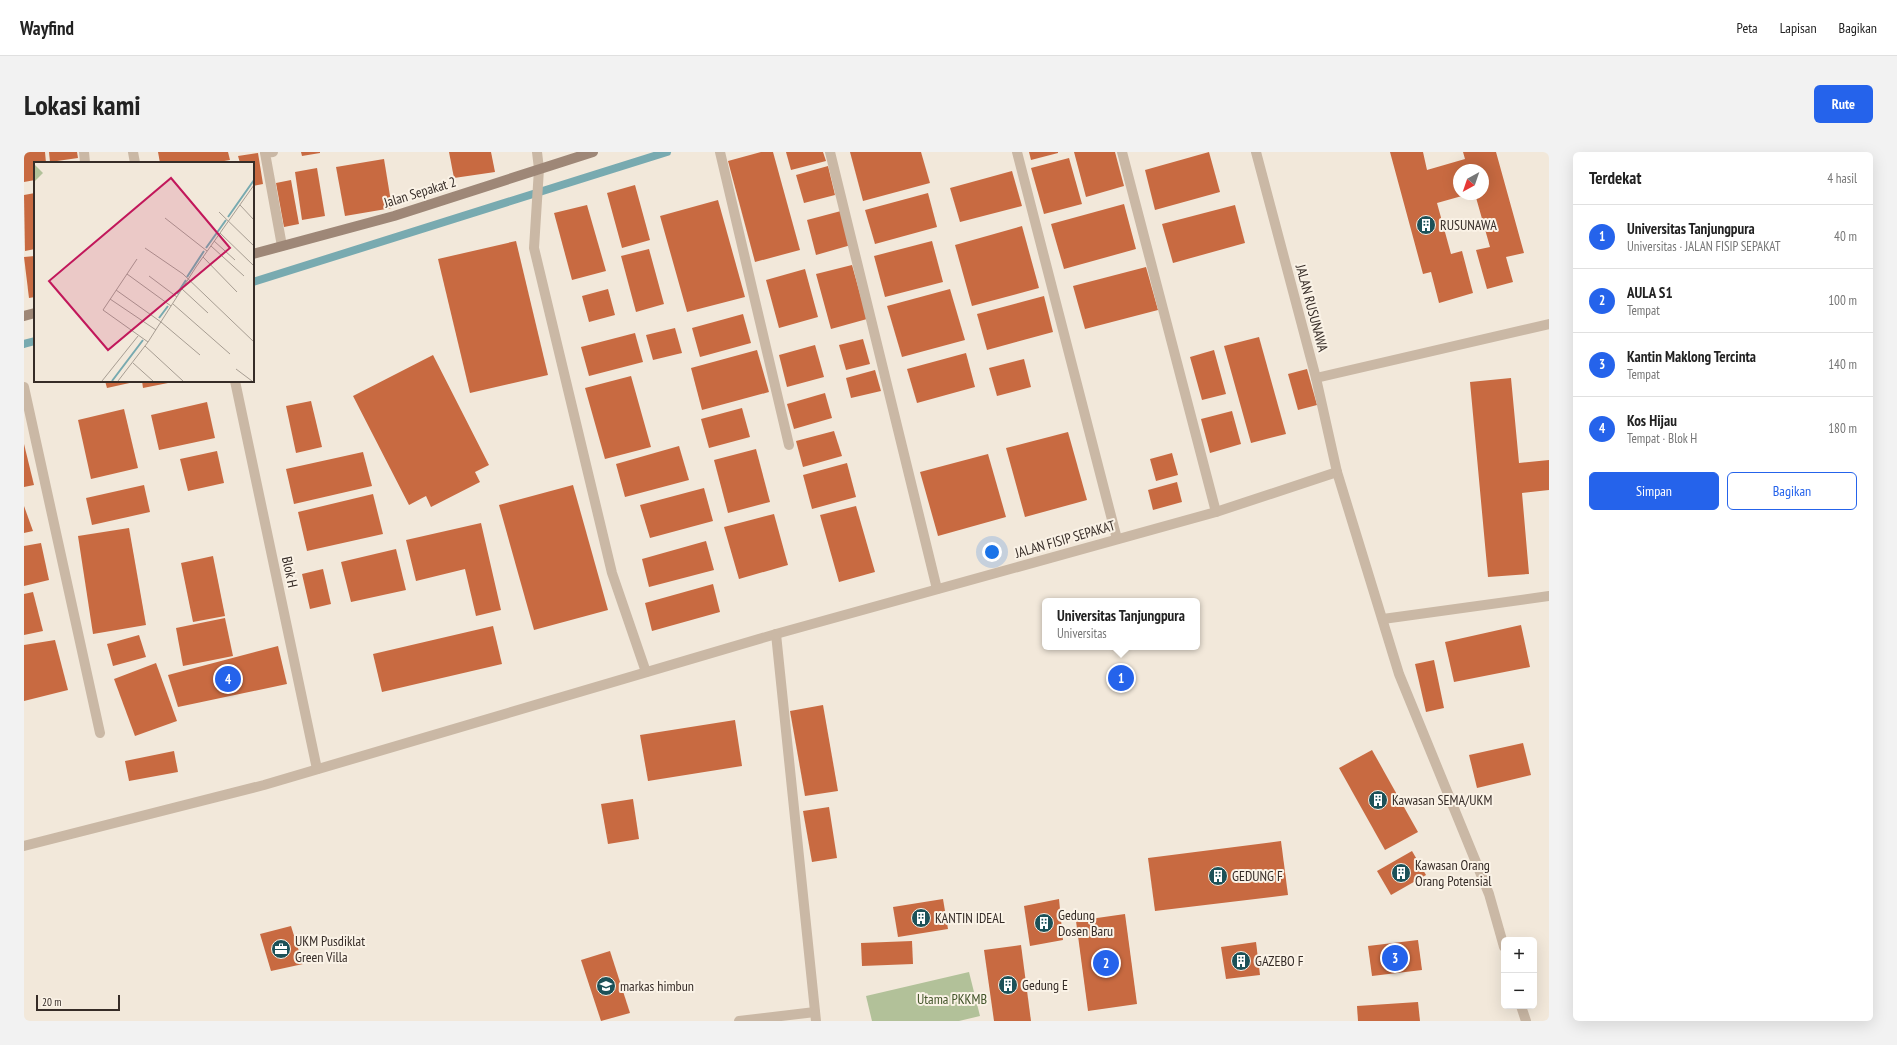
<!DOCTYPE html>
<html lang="id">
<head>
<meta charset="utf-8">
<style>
  body { margin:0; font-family:"PT Sans Narrow",sans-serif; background:#f2f2f2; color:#222 }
  .controls { position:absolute; right:12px; bottom:12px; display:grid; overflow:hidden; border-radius:6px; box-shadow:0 4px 16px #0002 }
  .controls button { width:36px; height:36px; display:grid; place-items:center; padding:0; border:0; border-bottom:1px solid #e0e0e0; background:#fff; color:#222; font:20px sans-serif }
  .compass { position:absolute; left:1429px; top:12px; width:36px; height:36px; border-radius:50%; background:#fff; box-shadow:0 4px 16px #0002; rotate:220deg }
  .scale { position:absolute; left:12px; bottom:10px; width:84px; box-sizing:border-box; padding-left:4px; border:2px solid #362c27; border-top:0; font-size:11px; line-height:14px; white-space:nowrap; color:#362c27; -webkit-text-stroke:3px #faf2e6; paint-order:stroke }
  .you { position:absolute; left:968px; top:400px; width:14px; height:14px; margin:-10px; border:3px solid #fff; border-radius:50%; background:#1a73e8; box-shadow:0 0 0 6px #1a73e833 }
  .badge { display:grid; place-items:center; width:26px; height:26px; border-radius:50%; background:#2563eb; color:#fff; font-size:13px; font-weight:700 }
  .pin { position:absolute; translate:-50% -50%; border:2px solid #fff; box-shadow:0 1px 4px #0006 }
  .popup { position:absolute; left:1018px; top:446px; width:158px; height:52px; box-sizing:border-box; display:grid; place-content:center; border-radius:6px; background:#fff; filter:drop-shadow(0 1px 3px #0005); font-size:13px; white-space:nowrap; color:#767676 }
  .popup b { font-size:15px; color:#222 }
  .popup::after { content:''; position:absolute; left:50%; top:100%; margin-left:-8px; border:8px solid transparent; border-top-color:#fff }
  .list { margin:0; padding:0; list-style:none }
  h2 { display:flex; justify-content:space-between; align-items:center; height:52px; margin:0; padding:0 16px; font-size:17px }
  h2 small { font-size:13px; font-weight:400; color:#767676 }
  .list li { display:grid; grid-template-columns:26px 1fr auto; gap:12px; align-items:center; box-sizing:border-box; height:64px; padding:0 16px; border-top:1px solid #e0e0e0 }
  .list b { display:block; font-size:15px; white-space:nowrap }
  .list p { margin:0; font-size:13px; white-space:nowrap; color:#767676 }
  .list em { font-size:13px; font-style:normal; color:#767676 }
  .actions { display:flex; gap:8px; padding:12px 16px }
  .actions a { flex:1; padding:9px 0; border:1px solid #2563eb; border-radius:6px; text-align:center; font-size:14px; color:#2563eb }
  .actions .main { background:#2563eb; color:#fff }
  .map { position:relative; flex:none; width:1525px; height:869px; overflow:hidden; border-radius:6px }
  header { display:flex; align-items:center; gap:24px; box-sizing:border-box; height:56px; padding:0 20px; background:#fff; border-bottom:1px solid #e0e0e0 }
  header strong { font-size:19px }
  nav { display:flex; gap:22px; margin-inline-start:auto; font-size:14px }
  .intro { display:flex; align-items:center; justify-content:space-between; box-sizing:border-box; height:96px; padding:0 24px }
  h1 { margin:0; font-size:28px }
  .button { padding:10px 18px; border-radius:6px; background:#2563eb; color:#fff; font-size:14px; font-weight:700 }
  main { display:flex; gap:24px; padding:0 24px }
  aside { flex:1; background:#fff; border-radius:6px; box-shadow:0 4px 16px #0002 }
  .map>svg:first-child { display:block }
</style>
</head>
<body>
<header>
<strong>Wayfind</strong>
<nav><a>Peta</a><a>Lapisan</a><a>Bagikan</a></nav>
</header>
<div class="intro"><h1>Lokasi kami</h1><a class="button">Rute</a></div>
<main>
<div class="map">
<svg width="1525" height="869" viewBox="0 0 1525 869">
  <rect width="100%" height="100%" fill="#f2e8da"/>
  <!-- green -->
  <path fill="#b2c199" d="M945 820 956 864 935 869H848L842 844Z"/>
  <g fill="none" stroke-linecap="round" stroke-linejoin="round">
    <!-- stream -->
    <g stroke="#78aab0" stroke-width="8">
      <path d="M229 130 643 0"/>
      <path d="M0 192 11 189"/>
    </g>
  </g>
  <!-- building -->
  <g fill="#c86a41">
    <path d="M0 0H21L22 11H11V28L0 30Z"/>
    <path d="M25 0H53L54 6 26 10Z"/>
    <path d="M134 0H204L206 8 189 11H136Z"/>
    <path d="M277 0H296V1L278 4Z"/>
    <path d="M425 0H467L471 20 430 26Z"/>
    <path d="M737 0H749L776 98 731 110 704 9Z"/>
    <path d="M762 0H799L802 9 767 18Z"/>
    <path d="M826 0H897L906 31 839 49Z"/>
    <path d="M1005 0H1034V1L1007 8Z"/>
    <path d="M1050 0H1091L1100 34 1062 45Z"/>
    <path d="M1185 0 1196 40 1131 58 1121 18Z"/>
    <path d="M1366 0H1399L1403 18 1441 7 1439 0H1472L1500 101 1482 105 1489 130 1463 137 1452 98 1466 95 1451 42H1459V18H1435V42H1445L1413 51 1427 102 1438 99 1449 141 1415 151 1407 120 1399 122Z"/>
    <path d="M234 1 239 32 229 34V11H216L214 4Z"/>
    <path d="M1045 6 1058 52 1020 62 1007 16Z"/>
    <path d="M360 7 368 56 321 64 312 15Z"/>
    <path d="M804 14 811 43 780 51 772 23Z"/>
    <path d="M293 16 301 64 278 68 271 20Z"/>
    <path d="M988 19 998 54 936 70 926 36Z"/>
    <path d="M267 28 275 72 260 75 252 31Z"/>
    <path d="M611 33 626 88 598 96 583 41Z"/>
    <path d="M11 41V97L1 99 0 43Z"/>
    <path d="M904 41 913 75 851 92 841 58Z"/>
    <path d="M694 48 721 145 663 160 636 64Z"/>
    <path d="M1100 52 1112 97 1040 117 1027 72Z"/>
    <path d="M563 53 582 119 548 128 530 61Z"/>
    <path d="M1211 53 1221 91 1149 111 1138 72Z"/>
    <path d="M817 59 827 93 792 103 783 68Z"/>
    <path d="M998 74 1015 136 948 154 931 93Z"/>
    <path d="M492 89 524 223 446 241 414 107Z"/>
    <path d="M908 89 919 130 861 145 850 104Z"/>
    <path d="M625 97 640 152 612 160 597 104Z"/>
    <path d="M11 104V145L5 146 0 105Z"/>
    <path d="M828 113 843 167 807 177 792 122Z"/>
    <path d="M1122 115 1134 158 1061 177 1049 134Z"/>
    <path d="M781 117 794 165 755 176 742 128Z"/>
    <path d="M584 137 591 163 565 170 558 144Z"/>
    <path d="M926 137 941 188 878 205 863 154Z"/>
    <path d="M1020 144 1029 180 963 198 953 162Z"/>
    <path d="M719 162 727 191 676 205 668 176Z"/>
    <path d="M651 176 658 201 629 208 622 183Z"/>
    <path d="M611 181 619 210 565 224 557 195Z"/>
    <path d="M1235 185 1262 282 1227 291 1200 194Z"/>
    <path d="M839 187 846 212 822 218 815 193Z"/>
    <path d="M791 193 800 225 763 235 755 203Z"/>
    <path d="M733 198 745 240 678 258 667 216Z"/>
    <path d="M1190 198 1202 242 1178 248 1166 205Z"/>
    <path d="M942 201 951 235 893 251 883 217Z"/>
    <path d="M409 203 465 313 451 320 456 330 407 355 402 344 385 353 329 244Z"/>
    <path d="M1000 207 1007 235 973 244 965 216Z"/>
    <path d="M1283 217 1293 253 1274 258 1264 222Z"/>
    <path d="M851 218 857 239 827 246 822 226Z"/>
    <path d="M607 224 627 295 581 307 561 236Z"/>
    <path d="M1487 226 1495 311 1525 308V338L1498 341 1505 422 1464 425 1446 230Z"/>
    <path d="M81 229H110V230L83 236Z"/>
    <path d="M118 229H149V230L119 236Z"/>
    <path d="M801 241 808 266 770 277 763 252Z"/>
    <path d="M287 249 298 295 272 301 262 254Z"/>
    <path d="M183 250 191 286 135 298 127 263Z"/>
    <path d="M718 256 726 285 685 296 677 267Z"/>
    <path d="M100 257 114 316 67 327 54 268Z"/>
    <path d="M1208 259 1217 292 1186 301 1177 267Z"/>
    <path d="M810 279 818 304 779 315 772 289Z"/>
    <path d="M1044 280 1063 348 1001 365 982 296Z"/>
    <path d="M0 292 10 333 0 335Z"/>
    <path d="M655 294 665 328 601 345 592 312Z"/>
    <path d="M732 297 746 350 704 361 690 308Z"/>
    <path d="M193 299 200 331 164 339 156 307Z"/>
    <path d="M339 300 348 334 270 352 262 317Z"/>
    <path d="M1148 301 1154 323 1132 329 1126 307Z"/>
    <path d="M964 302 982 365 914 384 896 320Z"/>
    <path d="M823 311 832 345 788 357 779 323Z"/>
    <path d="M1153 330 1158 350 1129 358 1124 338Z"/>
    <path d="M120 333 126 360 68 373 62 346Z"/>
    <path d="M549 333 584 458 510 478 475 353Z"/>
    <path d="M680 336 689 369 626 386 616 353Z"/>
    <path d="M349 342 359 382 283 399 274 360Z"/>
    <path d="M0 354 9 379 0 381Z"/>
    <path d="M832 354 851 420 815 430 796 363Z"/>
    <path d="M750 362 764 413 715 427 700 375Z"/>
    <path d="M457 371 477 458 452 464 441 417 392 429 382 388Z"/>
    <path d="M105 376 122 473 69 482 54 384Z"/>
    <path d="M682 389 690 418 625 435 618 407Z"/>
    <path d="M17 391 25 428 0 434V394Z"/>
    <path d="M372 397 382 438 327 450 317 410Z"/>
    <path d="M189 404 201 464 169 470 157 411Z"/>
    <path d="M299 417 307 452 286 457 278 422Z"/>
    <path d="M689 432 696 460 628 479 621 451Z"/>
    <path d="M9 440 19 479 0 483V442Z"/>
    <path d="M201 466 209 504 159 514 152 476Z"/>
    <path d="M1497 473 1506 515 1430 530 1421 490Z"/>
    <path d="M469 474 478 512 358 540 349 502Z"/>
    <path d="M115 483 122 505 89 514 83 492Z"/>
    <path d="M31 488 44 538 0 549V493Z"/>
    <path d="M254 494 263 532 154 555 144 523Z"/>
    <path d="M1410 508 1420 556 1402 560 1391 512Z"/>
    <path d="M132 511 153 569 111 584 90 527Z"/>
    <path d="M799 553 814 639 781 644 766 559Z"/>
    <path d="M711 568 718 614 624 629 616 583Z"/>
    <path d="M1499 591 1507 623 1453 636 1445 603Z"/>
    <path d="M1348 598 1394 680 1361 698 1315 616Z"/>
    <path d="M150 599 154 620 105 629 101 609Z"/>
    <path d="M609 647 615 687 584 692 577 652Z"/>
    <path d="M805 655 813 706 788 710 779 659Z"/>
    <path d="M1257 689 1264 743 1131 759 1124 706Z"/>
    <path d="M1388 699 1402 723 1367 743 1353 719Z"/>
    <path d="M919 747 924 777 874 785 869 755Z"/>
    <path d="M1035 747 1039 788 1006 794 1000 754Z"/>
    <path d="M1101 762 1113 852 1064 859 1052 769Z"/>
    <path d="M267 774 279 812 247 819 236 782Z"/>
    <path d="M1394 788 1398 818 1348 824 1344 794Z"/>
    <path d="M888 789 889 812 838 814 837 791Z"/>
    <path d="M1232 790 1236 823 1202 827 1197 795Z"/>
    <path d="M997 793 1007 869H970L960 798Z"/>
    <path d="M586 799 606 861 577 869 557 808Z"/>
    <path d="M1394 850 1396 869H1334L1333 854Z"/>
  </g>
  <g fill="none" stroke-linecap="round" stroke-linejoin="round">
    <!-- lane -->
    <g stroke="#cab8a5" stroke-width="10">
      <path d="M1292 226 1525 172"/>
      <path d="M0 235 76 581"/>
      <path d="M1313 320 1375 522 1465 742 1480 795"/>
      <path d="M1359 467 1525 444"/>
      <path d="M0 694 240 633 752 482 792 869"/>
      <path d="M1497 854 1502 869"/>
      <path d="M715 869 791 860"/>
    </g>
    <!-- street -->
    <g stroke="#cab8a5" stroke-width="10">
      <path d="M60 0 61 11"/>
      <path d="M109 0 111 11"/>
      <path d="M249 0 241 1 258 94"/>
      <path d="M513 0 515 17 510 96 588 421 622 520"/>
      <path d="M696 0 765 293"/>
      <path d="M806 0 913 437"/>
      <path d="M993 0 1093 387"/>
      <path d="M1098 0 1192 360"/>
      <path d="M211 229 293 617"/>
      <path d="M752 482 1192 360 1313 320 1292 226 1232 0"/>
    </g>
    <!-- secondary -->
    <g stroke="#9e8777" stroke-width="10">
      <path d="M229 102 370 64 569 0"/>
      <path d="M0 164 11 161"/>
    </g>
  </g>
  <!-- icons -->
  <defs>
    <g id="building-disc" transform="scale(1)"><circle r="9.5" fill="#1c5158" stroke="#faf2e6"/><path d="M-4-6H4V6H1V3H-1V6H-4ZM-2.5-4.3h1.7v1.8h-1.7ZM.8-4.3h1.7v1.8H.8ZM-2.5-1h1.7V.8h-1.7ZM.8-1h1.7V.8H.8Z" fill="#fff"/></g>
    <g id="office-disc" transform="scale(1)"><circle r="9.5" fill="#1c5158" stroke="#faf2e6"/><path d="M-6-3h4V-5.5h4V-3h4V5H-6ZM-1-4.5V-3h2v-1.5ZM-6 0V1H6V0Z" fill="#fff"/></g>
    <g id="university-disc" transform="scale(1)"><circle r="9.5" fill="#1c5158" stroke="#faf2e6"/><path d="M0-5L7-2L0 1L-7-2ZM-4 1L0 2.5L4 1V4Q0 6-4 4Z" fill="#fff"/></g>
  </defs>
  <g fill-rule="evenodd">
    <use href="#building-disc" x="1402" y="73"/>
    <use href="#building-disc" x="1354" y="648"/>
    <use href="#building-disc" x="1377" y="721"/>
    <use href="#building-disc" x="1194" y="724"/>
    <use href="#building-disc" x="897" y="766"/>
    <use href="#building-disc" x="1020" y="771"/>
    <use href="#office-disc" x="257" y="797"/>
    <use href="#building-disc" x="1217" y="809"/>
    <use href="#building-disc" x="984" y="833"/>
    <use href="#university-disc" x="582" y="834"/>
  </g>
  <g text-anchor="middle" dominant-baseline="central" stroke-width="4" stroke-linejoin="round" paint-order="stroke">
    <!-- street labels -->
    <g font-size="14" fill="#362c27" stroke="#faf2e6">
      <text transform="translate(396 40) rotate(-17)">Jalan Sepakat 2</text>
      <text transform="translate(1288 156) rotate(75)">JALAN RUSUNAWA</text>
      <text transform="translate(1041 387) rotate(-16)">JALAN FISIP SEPAKAT</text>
      <text transform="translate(266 420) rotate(78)">Blok H</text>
    </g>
    <!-- poi labels -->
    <g font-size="14" fill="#362c27" stroke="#faf2e6" text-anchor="start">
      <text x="1416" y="73">RUSUNAWA</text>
      <text x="1368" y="648">Kawasan SEMA/UKM</text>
      <text x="1391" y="713">Kawasan Orang<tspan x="1391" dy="16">Orang Potensial</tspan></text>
      <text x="1208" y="724">GEDUNG F</text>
      <text x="1034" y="763">Gedung<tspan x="1034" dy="16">Dosen Baru</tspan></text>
      <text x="911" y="766">KANTIN IDEAL</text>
      <text x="271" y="789">UKM Pusdiklat<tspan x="271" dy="16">Green Villa</tspan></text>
      <text x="1231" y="809">GAZEBO F</text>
      <text x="998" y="833">Gedung E</text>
      <text x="596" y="834">markas himbun</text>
    </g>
    <!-- park labels -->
    <g font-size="14" fill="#43552a" stroke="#faf2e6">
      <text x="928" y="847">Utama PKKMB</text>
    </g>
  </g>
  <!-- overview -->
  <g transform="translate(10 10)">
    <rect width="220" height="220" fill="#f2e8da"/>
    <path d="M0 2 9 11 0 20Z" fill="#b2c199"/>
    <path fill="none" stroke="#78aab0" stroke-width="2" d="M194 55 220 18M172 86 192 58M153 115 170 89M143 132 152 118M125 156 134 144M78 219 109 178"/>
    <path fill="none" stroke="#a79d92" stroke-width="1" d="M206 43 220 58M185 50 220 84M131 56 173 89M186 71 219 103M180 79 201 98M177 84 210 114M111 86 149 112 220 180M169 95 203 130M103 97 69 148 114 180M93 112 137 144M115 114 143 135M148 127 174 151M82 128 127 160 166 193M76 137 122 168M139 142 196 192M111 184 149 219M99 201 119 219M202 207 218 219M68 219 104 174M84 219 114 180 162 105 220 23"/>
    <path fill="#c2185b" fill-opacity="0.15" stroke="#c2185b" stroke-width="2" d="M137 16 196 86 74 188 15 119Z"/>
    <rect width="220" height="220" fill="none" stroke="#362c27" stroke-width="2"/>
  </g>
</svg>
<div class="controls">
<button>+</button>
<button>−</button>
</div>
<svg class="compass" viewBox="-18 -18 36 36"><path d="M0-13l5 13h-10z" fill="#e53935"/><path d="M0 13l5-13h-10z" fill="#767676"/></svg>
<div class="scale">20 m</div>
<div class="you"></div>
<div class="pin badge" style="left:1097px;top:526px">1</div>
<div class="popup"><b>Universitas Tanjungpura</b>Universitas</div>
<div class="pin badge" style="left:1082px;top:811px">2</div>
<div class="pin badge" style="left:1371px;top:806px">3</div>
<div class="pin badge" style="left:204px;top:527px">4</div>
</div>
<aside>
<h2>Terdekat<small>4 hasil</small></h2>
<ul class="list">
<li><span class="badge">1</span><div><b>Universitas Tanjungpura</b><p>Universitas · JALAN FISIP SEPAKAT</p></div><em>40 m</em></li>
<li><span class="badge">2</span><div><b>AULA S1</b><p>Tempat</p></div><em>100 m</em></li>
<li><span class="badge">3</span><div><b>Kantin Maklong Tercinta</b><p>Tempat</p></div><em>140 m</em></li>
<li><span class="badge">4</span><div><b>Kos Hijau</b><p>Tempat · Blok H</p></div><em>180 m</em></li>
</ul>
<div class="actions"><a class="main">Simpan</a><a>Bagikan</a></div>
</aside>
</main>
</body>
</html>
